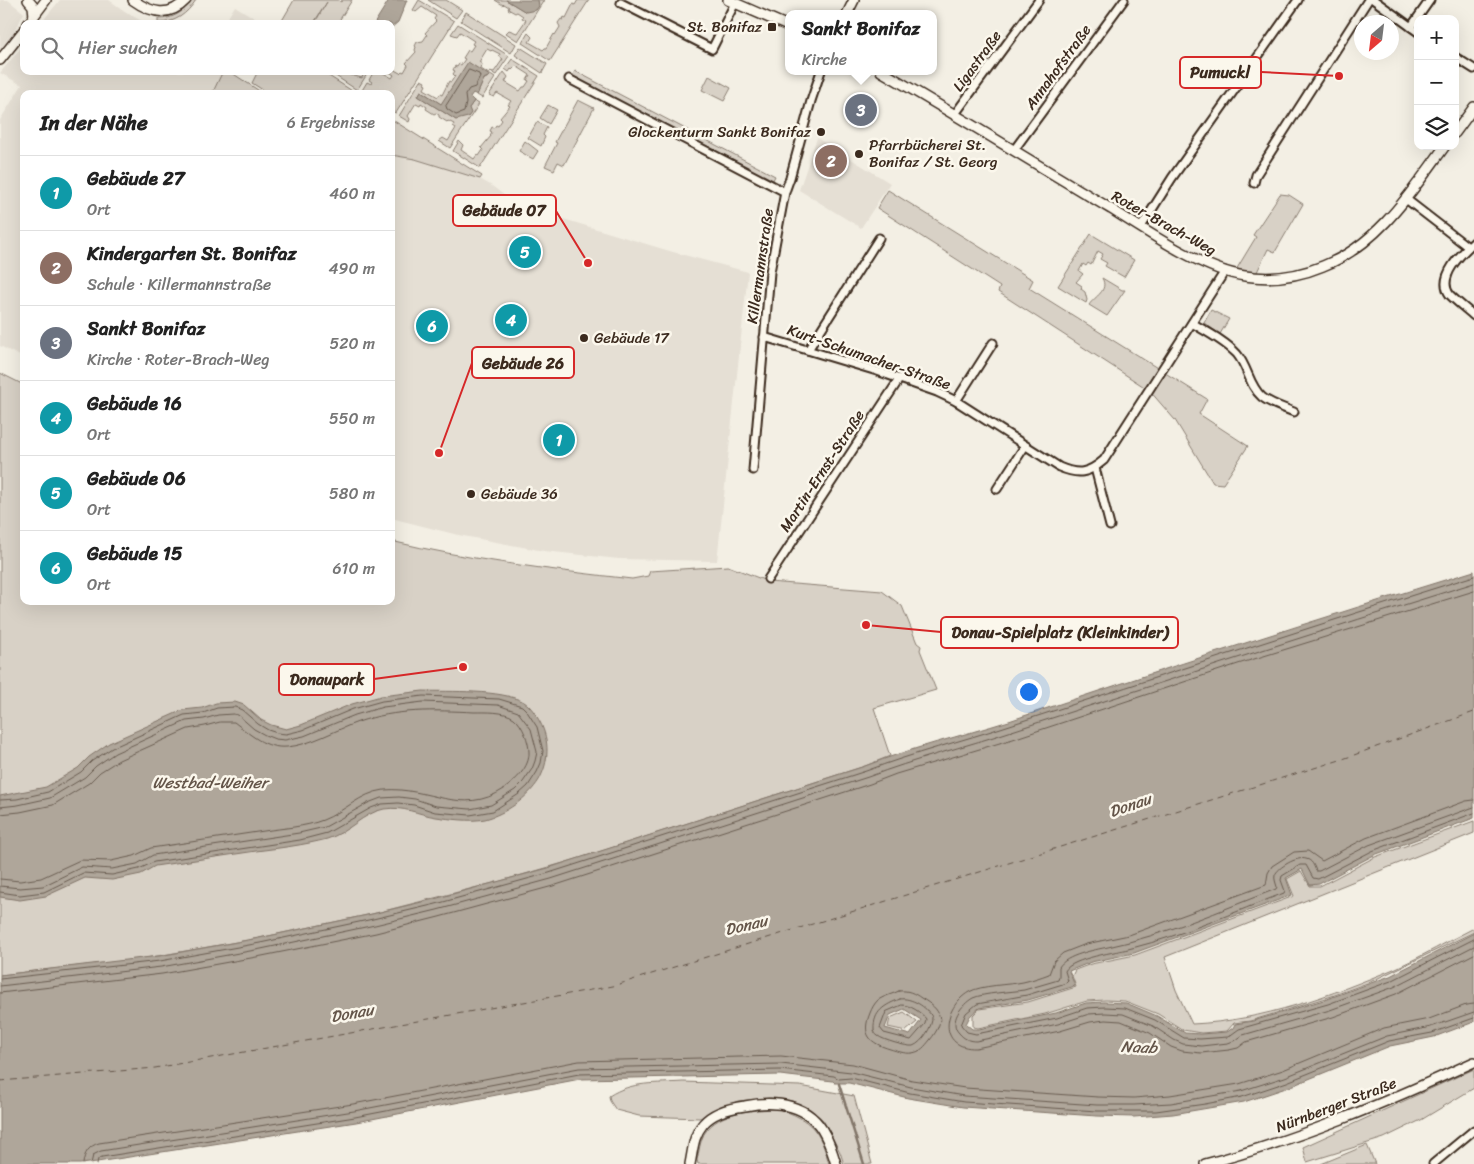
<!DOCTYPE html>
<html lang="de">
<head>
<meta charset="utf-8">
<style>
  body { margin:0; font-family:Sriracha,sans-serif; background:#f2f2f2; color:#222 }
  .controls { position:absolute; right:15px; top:15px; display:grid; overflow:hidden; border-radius:10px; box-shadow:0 5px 20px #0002 }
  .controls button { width:45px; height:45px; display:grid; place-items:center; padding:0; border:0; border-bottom:1px solid #e0e0e0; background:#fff; color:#222; font:25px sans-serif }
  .compass { position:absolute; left:1354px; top:15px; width:45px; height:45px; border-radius:50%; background:#fff; box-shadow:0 5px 20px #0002; rotate:208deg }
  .you { position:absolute; left:1028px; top:691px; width:18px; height:18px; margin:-12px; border:4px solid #fff; border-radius:50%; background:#1a73e8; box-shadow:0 0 0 8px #1a73e833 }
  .badge { display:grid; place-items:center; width:32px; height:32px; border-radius:50%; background:#3b2a1e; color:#fff; font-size:16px; font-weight:700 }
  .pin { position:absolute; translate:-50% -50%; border:2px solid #fff; box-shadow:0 1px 5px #0006 }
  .popup { position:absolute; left:785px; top:10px; width:152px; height:65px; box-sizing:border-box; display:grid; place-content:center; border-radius:10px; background:#fff; filter:drop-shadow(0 1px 4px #0005); font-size:16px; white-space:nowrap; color:#767676 }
  .popup b { font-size:19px; color:#222 }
  .popup::after { content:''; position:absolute; left:50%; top:100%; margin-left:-10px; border:10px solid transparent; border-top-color:#fff }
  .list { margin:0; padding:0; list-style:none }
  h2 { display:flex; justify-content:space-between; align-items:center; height:65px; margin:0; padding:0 20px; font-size:21px }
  h2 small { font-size:16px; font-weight:400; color:#767676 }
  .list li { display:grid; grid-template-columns:32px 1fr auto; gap:15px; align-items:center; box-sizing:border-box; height:75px; padding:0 20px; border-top:1px solid #e0e0e0 }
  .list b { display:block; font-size:19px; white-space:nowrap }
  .list p { margin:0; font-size:16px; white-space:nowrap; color:#767676 }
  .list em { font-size:16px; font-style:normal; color:#767676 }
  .icon { flex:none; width:28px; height:28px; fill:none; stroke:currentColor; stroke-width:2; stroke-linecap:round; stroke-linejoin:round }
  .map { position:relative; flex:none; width:1474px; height:1164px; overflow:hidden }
  .search { position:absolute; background:#fff; box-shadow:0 5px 20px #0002; left:20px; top:20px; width:375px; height:55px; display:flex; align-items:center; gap:12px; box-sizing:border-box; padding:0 18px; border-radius:10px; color:#767676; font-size:19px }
  .panel { position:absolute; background:#fff; box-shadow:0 5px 20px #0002; left:20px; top:90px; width:375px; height:515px; border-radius:10px }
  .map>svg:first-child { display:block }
</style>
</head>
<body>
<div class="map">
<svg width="1474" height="1164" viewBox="0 0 1474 1164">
  <rect width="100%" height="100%" fill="#f3efe4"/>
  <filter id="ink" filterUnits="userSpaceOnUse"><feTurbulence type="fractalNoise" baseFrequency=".02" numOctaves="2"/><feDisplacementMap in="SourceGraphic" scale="10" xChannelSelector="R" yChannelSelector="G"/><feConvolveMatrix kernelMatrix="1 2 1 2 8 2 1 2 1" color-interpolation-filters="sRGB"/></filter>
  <g filter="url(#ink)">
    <!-- built -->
    <g fill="#e5dfd4">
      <path d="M0 0H8L24 13 14 32 0 50Z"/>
      <path d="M60 0H109L129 14 147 24H40Z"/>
      <path d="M235 6 264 24H224Z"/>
      <path d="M24 44V71L223 72 212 94H24V358L0 346V120L22 85 0 73Z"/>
      <path d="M817 138 890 183 861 228 799 190Z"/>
      <path d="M391 155 415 159 480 179 492 186 517 205 673 252 748 272 717 561 619 559 544 551 458 535 391 518Z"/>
    </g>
    <!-- green -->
    <g fill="#d8d1c6" stroke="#8a7e72">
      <path d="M192 0H196C187 14 175 23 158 23V19C173 19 184 12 192 0Z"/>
      <path d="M294 0H338L341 2 342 0H352L337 24H314L327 2 313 24H280Z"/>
      <path d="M419 0 454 21 396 113 391 111V94H364L361 92 367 82 371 84 372 82 369 80 374 71H380L392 78 394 75 388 71H391V68L400 73 402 71 404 72 408 65 406 63 416 52 415 50 416 47 415 46 417 42 423 41 427 35 425 33 436 21 434 19 436 16 422 7 416 12 413 10Z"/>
      <path d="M428 0H446L462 10 456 18Z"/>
      <path d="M495 0H506L526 12 538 0H544L518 41 506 33 509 30 517 33 526 20 522 18 523 16 517 12 515 13 508 9 509 7 504 4 503 5Z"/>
      <path d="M578 0H589L550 61 522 43 528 33 532 37 529 42 543 50 545 48H546L554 34 555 35 560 27 558 23 561 19 563 20 564 17 566 18 573 4 575 5Z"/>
      <path d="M466 12 516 44 511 53 461 21Z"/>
      <path d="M458 24 509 56 496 75 489 71 494 72 503 59 499 56 500 54 492 50 491 51 487 49 479 62 482 64 481 69 495 78 482 98 477 95 484 79 490 76 441 104 421 91 418 96 456 120 469 108 474 101 479 104 450 148 439 141 443 138 448 141 456 128 453 126 454 124 448 121 447 122 439 117V115L436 113 434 114 426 109 427 107 421 103 420 105 416 103 408 116 410 119 409 122 399 116 421 80 425 82 424 84 426 85 424 89 438 97 440 94 442 95 449 81 451 82 455 76 453 74 455 71 453 70 455 66 457 67 459 64 461 65 465 59 463 58 468 50 470 51 474 45 472 44 474 41 460 32 457 36 451 34Z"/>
      <path d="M520 47 547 64 542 73 515 55Z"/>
      <path d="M512 59 539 76 480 168 453 151 459 141 463 145 461 150 474 159 477 155 479 156 483 150 481 148 491 136 490 135 492 132 490 131 492 127 494 128 496 125 498 126 502 120 500 118 510 106 508 105 511 101 497 93 494 97 489 95 504 72 508 77 505 82 520 91 523 87H525L529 81 527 80 530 75 516 66 512 70 511 69 509 72 505 69Z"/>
      <path d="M221 71H229L264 94H212L222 73Z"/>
      <path d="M258 71H321L357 94H269L252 83Z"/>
      <path d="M328 71 338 73 339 71H344L343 73 362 78 364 71H369L357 90Z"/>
      <path d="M575 71 775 176 771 184 571 78Z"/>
      <path d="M709 76 731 88 724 101 702 90Z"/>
      <path d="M578 100 594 108 564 165 558 162 554 170 545 166 557 143 555 142Z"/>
      <path d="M548 105 557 110 549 124 540 118Z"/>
      <path d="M391 119 482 176 480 179 415 159 391 155Z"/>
      <path d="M537 122 547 127 543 135 545 137 541 146 528 138Z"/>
      <path d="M525 141 538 151 533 159 519 151Z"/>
      <path d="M888 190 1033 280 1029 288 1207 399 1199 414 1248 446 1223 484 1213 483 1175 420 1149 390 998 292 1000 287 877 208Z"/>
      <path d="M1280 194 1289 195 1303 204 1275 252 1268 249 1256 274 1236 270 1256 237 1253 235Z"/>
      <path d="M1091 234 1134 260 1124 277 1105 266 1107 263 1100 259 1103 254 1098 251 1091 265 1088 263 1086 266 1083 264 1079 271 1083 274 1076 282 1082 286 1081 289 1085 292 1087 300 1086 303 1058 286Z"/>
      <path d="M1102 278 1122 290H1125L1107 316 1089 305C1095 296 1109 291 1102 278Z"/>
      <path d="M1211 310 1229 319 1220 334 1204 323Z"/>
      <path d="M0 373 24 385V601H391V541C470 560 551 570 632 579L648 576 650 571 728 566 769 582 882 591 902 606 917 643 921 646 920 650 936 690 874 708 890 756 865 766 577 859 501 881 372 914 259 938 140 959 0 975Z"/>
      <path d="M1474 821V833L1165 957 1176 990 1192 1024C1262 1021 1332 995 1396 968 1423 956 1448 941 1474 928V932L1370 982 1332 996 1250 1021 1234 1023 1227 1031 1201 1033 1183 1030 1158 1014 1125 1001 1106 1000 1087 1001 1045 1014 978 1028 973 1027V1015L979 1009 1028 1002 1076 987 1072 976 1075 970 1091 964 1135 955 1294 896 1287 879 1301 871 1310 886H1320L1375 857Z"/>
      <path d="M904 1012 917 1022 906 1031 888 1027 890 1018Z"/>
      <path d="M1474 1069V1088L1421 1120 1384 1138 1307 1162 1303 1147Z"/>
      <path d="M683 1082 800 1086 854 1096 872 1164H844L840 1152 823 1120 810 1109 792 1101 771 1098 738 1101 700 1118 639 1116 616 1110 610 1101 609 1096C632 1081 656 1084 683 1082Z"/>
      <path d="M779 1109C811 1120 820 1130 829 1164H698L697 1160C699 1152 700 1141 704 1134 719 1110 754 1110 779 1109Z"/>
      <path d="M1367 1145 1375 1164H1321Z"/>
    </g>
    <!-- water -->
    <g fill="#afa69a" stroke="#817468" fill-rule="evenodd">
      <path d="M389 0H407L398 22 391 28V24H374Z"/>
      <path d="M506 0H538L539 6 536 10 526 12Z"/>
      <path d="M468 62 490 76 484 79 477 95 473 93 470 97 474 101 469 108 471 113 468 117 456 120 418 96 421 91 441 104Z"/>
      <path d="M1474 571V818L1374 855 1319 884 1310 885 1302 869 1286 878 1292 895 1134 953 1091 962 1069 971 1075 986 1028 1000 979 1008 970 1016 966 1024 972 1029H979L1056 1013 1086 1003 1104 1002 1126 1003 1157 1016 1185 1033 1200 1034 1227 1032 1233 1028 1235 1024 1253 1021 1327 999 1390 976 1474 933V1022L1434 1037 1390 1046 1289 1087 1244 1102 1173 1114 1134 1117 1097 1116 963 1107 908 1098 849 1083H835L833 1081 780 1075 580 1079 356 1122 97 1162 80 1164H0V975L159 956 259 938 372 914 434 899 548 868 865 766C911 748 961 736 1009 721 1163 669 1318 619 1474 571ZM904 1009 921 1020 910 1035 885 1028 890 1015Z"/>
      <path d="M423 691C449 692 501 689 524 702 531 706 536 715 540 722 550 741 549 762 539 780 528 798 505 814 485 819 469 822 451 819 436 817 417 814 404 806 384 809 363 813 348 833 327 839 304 845 280 848 256 851 222 856 189 861 155 866L141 874 112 880 85 878 46 896 20 900 0 897V796L46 787 78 768 89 757 109 743 183 710 202 708 216 703 235 702 244 705 261 720 271 725 286 729 301 725 352 704 381 696Z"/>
    </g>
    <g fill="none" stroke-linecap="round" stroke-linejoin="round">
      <!-- shore -->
      <g stroke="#695c50" stroke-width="1">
        <path d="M469 70 479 74 480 77 475 87 469 89 465 95 466 103 464 112 456 115 447 109 446 106Z"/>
        <path d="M0 800 17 799 48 792 81 772 92 761 112 748 184 715 203 713 217 708 235 707 242 710 258 724 268 730 277 733 286 734 303 730 353 709 382 701 423 696 499 699 522 706 526 710 537 727 543 751 541 763 537 772 528 786 519 794 493 811 470 815 435 812 414 805 398 803 382 804 371 808 327 833 300 840 154 862 139 869 112 875 83 873 44 892 20 895 0 892"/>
        <path d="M1474 800 1466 801 1366 838 1322 861 1308 851 1294 852 1272 866 1268 873 1266 885 1129 935 1086 944 1063 953 1054 961 1049 974C1041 977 1032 980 1023 982 1009 985 981 985 969 992 942 1008 938 1049 976 1048L1060 1031 1090 1022 1105 1020 1121 1021 1150 1033 1171 1047 1182 1051 1201 1053 1229 1050 1238 1048 1246 1042 1333 1017 1396 994 1474 954"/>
        <path d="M0 807 18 805 50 798 85 777 96 766 115 753 186 721 204 719 218 715 233 714 238 715 254 729 265 735 275 739 285 740 304 736 355 715 383 707 423 702 498 705 518 712 531 729 537 752 535 761 532 769 523 782 515 790 491 805 470 809 436 806 415 799 399 797 381 798 368 803 325 827 299 833 153 855 137 864 112 869 82 867 43 886 20 888 0 886"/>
        <path d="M1474 807 1369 845 1319 871H1316C1314 866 1312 860 1306 859 1297 856 1278 867 1275 875 1274 879 1276 883 1277 887L1276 889C1221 910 1165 935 1108 947 1094 950 1066 955 1059 967V977L1058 980C1047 983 1035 987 1024 990 1011 992 984 993 973 998 962 1004 948 1022 959 1033 964 1039 969 1041 976 1041L1058 1024 1089 1014 1105 1013 1123 1014 1153 1026 1174 1040 1183 1044 1201 1046 1228 1043 1236 1040 1243 1035 1330 1010 1394 987 1474 946"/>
        <path d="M1474 813 1372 851 1318 879 1313 878 1306 865H1300L1282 876 1281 880 1285 891 1284 893C1234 912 1184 935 1132 948 1118 952 1071 958 1065 971L1068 981 1066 983 1027 995 977 1004 966 1013 961 1025 967 1032 976 1034 1057 1018 1087 1008 1105 1007 1125 1008 1155 1020 1184 1038 1200 1039 1228 1037 1239 1029 1328 1004 1391 981 1474 939"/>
        <path d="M0 814 20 812 53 805 89 783 100 772 119 760 188 729 205 726 220 722H234C250 734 265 749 287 747 311 745 335 730 358 722 396 709 434 710 474 712 486 712 504 711 514 718 523 725 529 742 529 752 530 767 515 781 504 789 462 817 428 786 384 790 360 793 344 812 323 820 305 827 283 828 264 831 226 837 189 842 151 848L134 856 111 861 80 860 41 878 20 881 0 879"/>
        <path d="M0 979 160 961 260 943 373 919 436 904 549 873 866 771C913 753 962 741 1010 725 1164 675 1319 624 1474 576"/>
        <path d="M0 986 161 967 261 949 375 925 437 910 551 879 868 777C915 759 964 747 1012 731 1166 681 1320 631 1474 583"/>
        <path d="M899 991C908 990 914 993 921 998 942 1010 946 1020 930 1040 925 1046 921 1052 912 1053 905 1054 897 1051 890 1049 870 1043 861 1035 870 1013 872 1008 874 1004 878 1000 884 996 893 994 899 991Z"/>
        <path d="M0 993 162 974 262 956 376 933 439 917 553 886 870 784 896 774 1013 739 1238 664 1474 591"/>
        <path d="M900 999C911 997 927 1007 932 1017 933 1026 922 1043 913 1046 907 1047 883 1040 878 1036 875 1034 875 1033 874 1030 873 1011 885 1005 900 999Z"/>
        <path d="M902 1005C910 1005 921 1012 926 1019L925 1024 911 1040 884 1033 880 1028 886 1012Z"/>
        <path d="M83 1164C84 1153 89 1146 99 1143L353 1104 579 1061 781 1056 853 1064 912 1080 965 1088 1098 1097 1134 1098 1170 1095 1239 1084 1283 1070 1384 1028 1429 1019 1466 1005 1474 1004"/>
        <path d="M91 1164 93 1155 101 1151 354 1111 579 1068 781 1064 851 1072 911 1087 964 1096 1097 1105H1134L1171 1103 1241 1091 1285 1077 1387 1036 1431 1027 1474 1012"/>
        <path d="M97 1164 98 1159 102 1157 355 1117 579 1074 780 1070 834 1076 839 1079 851 1078 910 1093 964 1102 1097 1111H1156L1205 1104 1242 1097 1287 1082 1389 1041 1432 1033 1474 1018"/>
      </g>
      <!-- stream -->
      <path stroke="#817468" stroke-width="2.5" d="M839 1084 864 1164"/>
      <!-- ferry -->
      <path stroke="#645549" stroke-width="1" stroke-dasharray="6 5" stroke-linecap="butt" d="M0 1081 155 1068 613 986 1340 760 1474 712"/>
      <!-- minor casing -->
      <g stroke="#3b2a1e" stroke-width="11">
        <g id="minor">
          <path d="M1374 0 1418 32"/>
          <path d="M621 3 712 49 735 3"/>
          <path d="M1411 27 1430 0"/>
          <path d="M1455 57 1474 69"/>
          <path d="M569 79 785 192"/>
          <path d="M955 114 1039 0"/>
          <path d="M1014 150 1124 0"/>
          <path d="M1254 183 1256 175 1281 136 1368 0"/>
          <path d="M1406 199 1468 247"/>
          <path d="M1141 227 1172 178 1298 0"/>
          <path d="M1474 242C1462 253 1436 277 1450 295 1457 302 1466 309 1474 316"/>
          <path d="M1192 323C1207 332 1225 341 1237 354 1248 367 1249 386 1262 397 1271 404 1284 408 1294 412"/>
          <path d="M764 337 877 371 937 392 956 401 1059 467C1078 475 1088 474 1104 460L1225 271"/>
          <path d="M808 350 879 238"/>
          <path d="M956 401 993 343"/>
          <path d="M1095 468 1110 526"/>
          <path d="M753 470 770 272 785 192 790 178 811 101 821 71"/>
          <path d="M997 489 1025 446"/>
          <path d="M768 579 900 378"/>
          <path d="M1433 1164 1474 1130"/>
        </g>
      </g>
      <!-- tertiary casing -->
      <g stroke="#3b2a1e" stroke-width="12">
        <g id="tertiary">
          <path d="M28 0 33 6 34 16"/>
          <path d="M133 0C151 13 169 18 186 0"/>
          <path d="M728 0 788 26"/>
          <path d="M847 14 854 0"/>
          <path d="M28 24 46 0"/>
          <path d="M0 60 24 30"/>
          <path d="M881 71C958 116 1034 163 1111 209 1146 231 1205 271 1245 276 1271 280 1299 276 1323 266 1378 245 1412 191 1445 146"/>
          <path d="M1455 133 1474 107"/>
        </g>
      </g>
      <!-- secondary casing -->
      <g stroke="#3b2a1e" stroke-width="12">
        <g id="secondary">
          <path d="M690 1164C693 1150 693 1136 703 1124 713 1112 730 1108 745 1106 776 1100 810 1104 825 1135 830 1144 833 1154 836 1164"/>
          <path d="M1205 1164C1298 1140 1387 1102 1474 1062"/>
        </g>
      </g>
      <!-- minor -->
      <use href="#minor" stroke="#fbf7ec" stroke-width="7"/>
      <!-- tertiary -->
      <use href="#tertiary" stroke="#fbf7ec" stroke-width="9"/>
      <!-- secondary -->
      <use href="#secondary" stroke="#fbf7ec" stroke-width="9"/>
    </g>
  </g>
  <!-- markers -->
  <g fill="#3b2a1e" stroke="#fbf7ec" stroke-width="2">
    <rect x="767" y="22" width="10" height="10" rx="2.5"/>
    <circle cx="821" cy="132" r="5"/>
    <circle cx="859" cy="154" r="5"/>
    <circle cx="584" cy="338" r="5"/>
    <circle cx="471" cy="494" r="5"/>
  </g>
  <g text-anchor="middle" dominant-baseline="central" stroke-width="5" stroke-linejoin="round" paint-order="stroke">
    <!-- poi labels -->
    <g font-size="15" fill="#3b2a1e" stroke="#fbf7ec" text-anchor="start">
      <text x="762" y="27" text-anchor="end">St. Bonifaz</text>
      <text x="811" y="132" text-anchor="end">Glockenturm Sankt Bonifaz</text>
      <text x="869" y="145">Pfarrbücherei St.<tspan x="869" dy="17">Bonifaz / St. Georg</tspan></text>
      <text x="594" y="338">Gebäude 17</text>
      <text x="481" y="494">Gebäude 36</text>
    </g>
    <!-- street labels -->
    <g font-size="15" fill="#3b2a1e" stroke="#fbf7ec">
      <text transform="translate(977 61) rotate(-54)">Ligastraße</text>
      <text transform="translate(1058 67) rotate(-54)">Annahofstraße</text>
      <text transform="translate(1164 223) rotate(29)">Roter-Brach-Weg</text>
      <text transform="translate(760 266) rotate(-82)">Killermannstraße</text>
      <text transform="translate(869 357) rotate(19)">Kurt-Schumacher-Straße</text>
      <text transform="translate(822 471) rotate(-57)">Martin-Ernst-Straße</text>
      <text transform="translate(1336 1105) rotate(-21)">Nürnberger Straße</text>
    </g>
    <!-- water labels -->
    <g font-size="16" font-style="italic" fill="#645549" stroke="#fbf7ec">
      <text x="210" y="782">Westbad-Weiher</text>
      <text transform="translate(1130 805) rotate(-19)">Donau</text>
      <text transform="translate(746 925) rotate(-13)">Donau</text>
      <text transform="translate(352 1013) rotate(-10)">Donau</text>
      <text transform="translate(1139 1047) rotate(2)">Naab</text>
    </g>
  </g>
  <!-- callouts -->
  <path fill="none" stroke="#d62828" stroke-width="2" d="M1339 76L1261 72M588 263L556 211M439 453L472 363M866 625L941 632M463 667L374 679"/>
  <g fill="#d62828" stroke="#fbf7ec" stroke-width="2">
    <circle cx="1339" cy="76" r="5"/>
    <circle cx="588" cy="263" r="5"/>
    <circle cx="439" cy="453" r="5"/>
    <circle cx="866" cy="625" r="5"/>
    <circle cx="463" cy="667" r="5"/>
  </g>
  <g fill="#fbf7ec" stroke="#d62828" stroke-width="2">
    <rect x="1180" y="57" width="81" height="31" rx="5"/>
    <rect x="453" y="195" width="103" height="31" rx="5"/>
    <rect x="472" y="347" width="102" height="31" rx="5"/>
    <rect x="941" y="617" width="237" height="31" rx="5"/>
    <rect x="279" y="664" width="95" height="31" rx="5"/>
  </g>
  <g font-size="16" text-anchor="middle" font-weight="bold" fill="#3b2a1e">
    <text x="1220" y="78">Pumuckl</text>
    <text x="504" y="216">Gebäude 07</text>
    <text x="523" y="369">Gebäude 26</text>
    <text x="1060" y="638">Donau-Spielplatz (Kleinkinder)</text>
    <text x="327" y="685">Donaupark</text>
  </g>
</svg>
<div class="controls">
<button>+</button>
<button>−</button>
<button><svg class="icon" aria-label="layers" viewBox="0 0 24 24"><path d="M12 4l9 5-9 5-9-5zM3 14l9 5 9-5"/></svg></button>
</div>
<svg class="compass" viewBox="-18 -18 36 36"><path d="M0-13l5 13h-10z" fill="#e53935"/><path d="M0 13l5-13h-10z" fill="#767676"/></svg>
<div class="you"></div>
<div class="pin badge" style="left:559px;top:440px;background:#0f9aa8">1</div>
<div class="pin badge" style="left:831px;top:161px;background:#8d6e63">2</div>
<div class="pin badge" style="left:861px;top:110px;background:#6b7280">3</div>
<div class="popup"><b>Sankt Bonifaz</b>Kirche</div>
<div class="pin badge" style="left:511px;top:320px;background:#0f9aa8">4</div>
<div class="pin badge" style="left:525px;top:252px;background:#0f9aa8">5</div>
<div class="pin badge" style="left:432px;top:326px;background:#0f9aa8">6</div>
<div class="search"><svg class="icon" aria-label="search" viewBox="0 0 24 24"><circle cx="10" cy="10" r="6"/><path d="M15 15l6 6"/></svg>Hier suchen</div>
<section class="panel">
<h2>In der Nähe<small>6 Ergebnisse</small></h2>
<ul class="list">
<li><span class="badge" style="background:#0f9aa8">1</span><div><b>Gebäude 27</b><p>Ort</p></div><em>460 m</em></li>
<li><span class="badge" style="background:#8d6e63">2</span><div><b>Kindergarten St. Bonifaz</b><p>Schule · Killermannstraße</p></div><em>490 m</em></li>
<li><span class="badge" style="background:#6b7280">3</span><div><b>Sankt Bonifaz</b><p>Kirche · Roter-Brach-Weg</p></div><em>520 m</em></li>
<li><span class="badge" style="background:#0f9aa8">4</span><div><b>Gebäude 16</b><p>Ort</p></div><em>550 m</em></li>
<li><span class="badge" style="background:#0f9aa8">5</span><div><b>Gebäude 06</b><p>Ort</p></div><em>580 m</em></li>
<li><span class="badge" style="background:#0f9aa8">6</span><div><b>Gebäude 15</b><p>Ort</p></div><em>610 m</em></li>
</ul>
</section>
</div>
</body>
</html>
